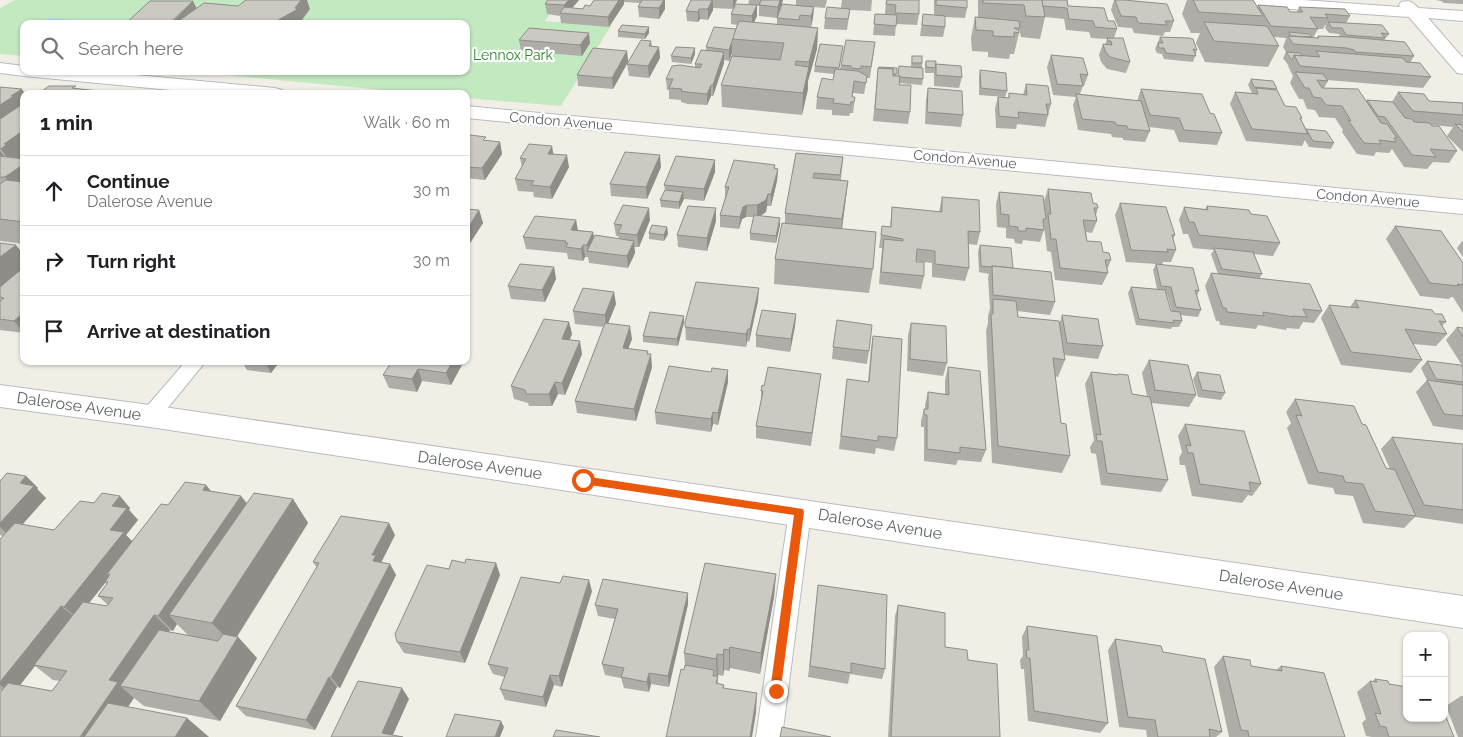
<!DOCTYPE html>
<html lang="en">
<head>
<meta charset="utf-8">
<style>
  body { margin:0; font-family:Raleway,sans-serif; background:#f2f2f2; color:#202124 }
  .controls { position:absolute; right:15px; bottom:15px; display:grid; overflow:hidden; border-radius:10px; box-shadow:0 1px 4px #0004 }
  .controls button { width:45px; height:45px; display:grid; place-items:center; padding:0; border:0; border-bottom:1px solid #e0e0e0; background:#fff; color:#202124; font:25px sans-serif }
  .stop { position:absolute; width:15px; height:15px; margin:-11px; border:4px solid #ea580c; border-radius:50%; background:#fff }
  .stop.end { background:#ea580c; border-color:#fff; box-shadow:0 1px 5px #0008 }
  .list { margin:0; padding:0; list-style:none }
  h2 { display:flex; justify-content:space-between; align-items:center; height:65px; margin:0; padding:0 20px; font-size:21px }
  h2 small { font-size:16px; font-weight:400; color:#757577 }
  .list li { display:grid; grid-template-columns:32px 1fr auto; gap:15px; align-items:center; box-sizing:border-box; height:70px; padding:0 20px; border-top:1px solid #e0e0e0 }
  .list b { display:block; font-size:19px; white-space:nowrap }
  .list p { margin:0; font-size:16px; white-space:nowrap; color:#757577 }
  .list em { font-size:16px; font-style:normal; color:#757577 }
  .icon { flex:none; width:28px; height:28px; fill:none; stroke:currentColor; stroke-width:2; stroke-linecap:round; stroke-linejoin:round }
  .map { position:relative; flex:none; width:1463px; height:737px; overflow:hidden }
  .search { position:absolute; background:#fff; box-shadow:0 1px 4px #0004; left:20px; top:20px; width:450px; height:55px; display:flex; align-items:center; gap:12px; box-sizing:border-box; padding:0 18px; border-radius:10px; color:#757577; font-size:19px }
  .panel { position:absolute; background:#fff; box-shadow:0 1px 4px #0004; left:20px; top:90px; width:450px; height:275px; border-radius:10px }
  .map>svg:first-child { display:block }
</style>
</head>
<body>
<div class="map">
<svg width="1463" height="737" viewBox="0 0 1463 737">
  <rect width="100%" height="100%" fill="#f1eee6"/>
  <!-- green -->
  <path fill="#c3e9c1" d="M15 0H560L545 21 611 26 561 106 466 98V94H425L184 71H466V24H24V56L0 54V8Z"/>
  <!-- water -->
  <path fill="#a8dcff" d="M49 18 125 24H39Z"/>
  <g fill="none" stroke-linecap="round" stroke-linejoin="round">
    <!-- service casing -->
    <g stroke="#b8bcc0" stroke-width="2">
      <g id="service">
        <path d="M186 361H206L157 421 150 423 143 421 140 416 143 411Z"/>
        <path d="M800 503 808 506 811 512 782 737H756L789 512 792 506Z"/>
      </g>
    </g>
    <!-- minor casing -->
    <g stroke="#b8bcc0" stroke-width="2">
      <g id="minor">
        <path d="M1225 0H1303L1400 7 1399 5 1401 2C1410 0 1413 2 1418 8L1463 11V21L1428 18 1463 58V74L1457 73 1409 17 1233 5 1227 3Z"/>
        <path d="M0 63 24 66V71H93L275 88 282 90 284 94H213L24 76 0 73Z"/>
        <path d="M466 106 1463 200V214L466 118Z"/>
        <path d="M0 385 150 405 1463 596V628L150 427 0 407Z"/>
      </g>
    </g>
    <!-- service -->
    <use href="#service" fill="#fff" fill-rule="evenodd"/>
    <!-- minor -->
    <use href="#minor" fill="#fff" fill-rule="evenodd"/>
  </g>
  <!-- wall -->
  <g fill="#afada8" fill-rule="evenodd">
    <path d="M579 0 572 8 583 9 590 6 594 0H665V9L659 19 639 17 638 7 640 3 624 2V4L609 27 561 23 560 16 547 14 545 4Z"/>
    <path d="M691 0H737L733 9 748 5 749 0H783L778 14 796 5V0H827L825 8 814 7 813 17 811 27 818 28 817 49 808 81V89L802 115 722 107 721 85 732 56V53L729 61 724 60V63L713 96H711L707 105 688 104 681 102V100L669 99V90H667L666 79 695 67V64L706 50V47L736 29 737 25 731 24V14L733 9 713 8V10L708 20 700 19 698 22 687 21 686 11ZM757 6H759V16L777 18V24L754 23 757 16Z"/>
    <path d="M842 0H872L871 11 850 10 847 30 824 29 825 18 841 8Z"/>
    <path d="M886 0 919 14 917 25 896 24 895 36 873 35 875 14H885Z"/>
    <path d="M934 0H967V8L965 18 945 17V27L943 37 920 36 923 14 934 15Z"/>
    <path d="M978 0H1067L1068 6 1108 21 1117 29 1114 38 1130 62 1126 73 1107 69 1101 62 1099 55 1103 44 1105 45 1107 39 1091 38 1089 32 1066 30 1064 19 1045 17 1040 39 1021 37 1019 29V33L1014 54H1010L1009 59 988 57V52L972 51 971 38 975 17H978Z"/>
    <path d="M1114 0H1124L1174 21 1170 32H1165L1163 36 1134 33 1132 28 1118 27 1111 10Z"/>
    <path d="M1187 0H1253L1257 7 1258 5 1290 12H1297L1299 7 1350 16 1346 23 1389 34 1384 40 1414 56 1410 63 1431 77 1423 88 1327 80 1328 81 1324 88 1366 101 1367 100 1392 102 1398 92 1429 101 1463 103V152L1447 136 1453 127 1432 125 1457 151 1449 163 1433 162 1427 169 1404 167 1392 149 1389 153 1376 152 1374 156 1357 154 1342 132 1343 130 1335 118 1319 117 1315 110 1307 109 1303 99H1299L1290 83 1293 76 1288 66 1289 65H1288L1283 58 1286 52 1283 47 1286 39V38L1274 37 1279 46 1268 67 1205 62 1196 43 1200 33H1191L1182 14ZM1325 25H1326L1325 28 1329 33 1339 34 1340 37 1318 36 1317 38H1313L1318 29H1323Z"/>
    <path d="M1436 0H1463V4L1444 3 1441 1Z"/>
    <path d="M649 27V33L645 39 618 37V31Z"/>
    <path d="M1160 37 1197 50 1193 62 1164 59 1162 54 1157 53 1155 49Z"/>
    <path d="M519 40 590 43 582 56 521 51Z"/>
    <path d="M651 41 652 46 659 47 660 58 649 78 629 76 627 64Z"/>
    <path d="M875 42 870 78H867L864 94 853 93 852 97H855L853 113H850L849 116 832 115V110L816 109 817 97 833 80 834 74 814 72 815 66 842 51 839 69H840L841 65Z"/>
    <path d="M695 48V54L691 64 672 62 671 56Z"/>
    <path d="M627 51 628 62 613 89 578 86 577 75Z"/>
    <path d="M1051 55 1088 75 1084 86H1083L1080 94 1137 101 1141 89 1210 113 1222 133 1217 145 1179 142 1174 130 1149 127 1150 131 1145 142 1123 140V138L1112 137 1111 134 1078 130 1073 105 1076 97 1053 95 1047 67Z"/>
    <path d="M912 56 922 63V68L923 79 922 85 899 83 910 112 908 124 873 121 878 68H897L896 76H898L911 67Z"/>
    <path d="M926 61 962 77 959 88 934 86V73H925V66Z"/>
    <path d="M980 70 1007 91 1005 97 979 95V76Z"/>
    <path d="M1251 79 1277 89 1276 90 1285 106 1302 118 1301 120 1306 129 1334 143 1331 149 1309 147 1305 140 1302 146 1246 141 1230 104 1235 92 1252 93 1248 85Z"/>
    <path d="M1026 84 1051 104 1045 127 1017 124 1016 129 996 128 995 108 998 97 1008 98 1009 93 1023 95Z"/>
    <path d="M0 87 24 94V244L0 241Z"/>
    <path d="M928 88 963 115 961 127 925 124 926 99Z"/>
    <path d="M466 139 500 142 502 154 485 180 466 178Z"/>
    <path d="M796 153 843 157 841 180 848 181 842 229 873 269 869 293 774 284 775 259 785 223V213Z"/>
    <path d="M554 154 569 167 552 199 534 197 533 192 518 191 515 179 522 167 520 158Z"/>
    <path d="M775 165V168L778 169 777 181 771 206H767L766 212 760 216 780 218V225L776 243 750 240V233L754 217H746L742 219 739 229 720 227V215L725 198V187Z"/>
    <path d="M661 167 647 199 611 196 610 184Z"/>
    <path d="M715 172 704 201 684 199 679 209 661 207 660 200 665 190 664 185Z"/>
    <path d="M1048 189 1093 203 1098 208 1096 215 1097 221 1092 233 1086 232 1087 241 1111 260 1107 270 1108 273 1102 285 1055 280 1051 252 1047 251 1044 226 1046 219 1044 201Z"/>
    <path d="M999 192 1046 219 1044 226V230L1040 242 1023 240 1022 244 1015 243 1014 239 1006 238V228L997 227 996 204Z"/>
    <path d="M942 197 980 232 977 245 968 244 969 268 965 281 932 277V263L916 261 924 276 921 289 879 284 882 248H879L882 226 890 227 892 207 939 212Z"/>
    <path d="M1120 203 1175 235 1173 239 1176 250 1171 262H1163L1162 264 1199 291 1197 296 1201 310 1198 317 1180 315 1182 321 1179 327H1172L1171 329 1136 325 1128 293 1131 287 1157 289 1153 270 1156 264 1126 262 1115 215ZM1166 294H1167L1172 311H1171Z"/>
    <path d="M1207 206 1251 214 1280 243 1273 256 1254 254 1262 274 1259 279 1322 311 1314 323 1303 322 1299 329 1287 328 1286 330 1258 325 1256 329 1220 325 1219 321H1216L1205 286 1211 273 1218 274 1211 254 1214 250 1193 248 1188 234H1183L1179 220 1184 207 1205 209Z"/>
    <path d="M716 208V221L707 251 678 247 677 235Z"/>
    <path d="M466 209 479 210 483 223 470 243 466 242Z"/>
    <path d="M576 220 578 230 593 232 594 237 619 239 618 236H616L614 224 650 220 639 247H634L635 253 628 268 589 263 588 257H585L583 261 568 259 567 253 526 249 523 237Z"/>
    <path d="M1395 226 1463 263V313L1453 297H1451L1449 299 1420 296 1386 239Z"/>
    <path d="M667 227 668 234 664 241 649 239V233Z"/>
    <path d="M1463 240V257L1457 248Z"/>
    <path d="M0 243 16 245 24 256V333L0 330Z"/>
    <path d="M980 245 1013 268 1055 302 1050 315 1017 311 1018 317 1060 322 1062 315 1103 346 1098 359 1064 355 1065 360 1058 377 1055 376 1061 423 1070 456 1062 473 992 463 986 331 988 323V316L990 308 988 278 989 274 979 272 978 252Z"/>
    <path d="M554 267 556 279 545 302 511 299 508 286Z"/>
    <path d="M1355 300 1435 314 1446 322 1442 326 1447 334 1436 346 1413 344 1422 360 1411 373 1341 365 1321 318 1329 305 1350 307Z"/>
    <path d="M758 301 749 342 747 341 746 347 686 340 685 322Z"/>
    <path d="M616 304 608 324 632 339 628 348 648 354 652 367 636 421 577 413 575 401 604 327 575 324 573 311Z"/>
    <path d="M796 314 795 326 790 352 756 347V335Z"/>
    <path d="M684 316V322L678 346 643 342V336Z"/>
    <path d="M569 322 572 334 569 340 582 354 565 395 558 394 552 406H529L528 403 514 399 511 386Z"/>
    <path d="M911 323 947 363 943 376 907 371 908 335Z"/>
    <path d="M1457 327 1463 328V367L1446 340Z"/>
    <path d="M873 336 897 438 894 451 876 448 875 454 839 449 847 379 868 382 871 348Z"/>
    <path d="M833 347 869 351 867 364 832 359Z"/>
    <path d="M1149 360 1196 395 1189 407 1151 403 1168 480 1161 492 1101 485 1096 454 1091 453 1090 447 1094 440 1085 384 1091 372 1117 375 1118 374 1132 394 1147 396 1142 373Z"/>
    <path d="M227 361H280L271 373 247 370 244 365Z"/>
    <path d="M464 361 451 385 422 381 417 392 389 388 383 375Z"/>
    <path d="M1427 361 1463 368V430L1433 426 1416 392 1427 380 1421 368Z"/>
    <path d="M948 367 986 450 981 462 958 460 956 465 924 461V427H921V421L924 409H925V405L928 392 945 394V380Z"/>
    <path d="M1197 372 1225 393 1221 400 1198 397 1193 379Z"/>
    <path d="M821 374 811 446 756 438V426L761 403V391L764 386Z"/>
    <path d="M728 382 718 425 713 424 711 432 656 424 655 412Z"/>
    <path d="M1295 399 1362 424 1386 468 1390 469 1381 449 1392 437 1463 444V524L1415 517 1404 528 1363 523 1353 496 1335 494 1333 488 1308 484 1287 428 1291 423 1286 412Z"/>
    <path d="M1185 424 1261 484 1252 496 1248 495 1242 503 1192 496 1185 465H1180L1179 458 1182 452 1178 436Z"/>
    <path d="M26 476 38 488 37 489 46 498 22 525 54 530 130 508 129 510 138 520 126 535 132 541 168 505 206 485 211 491 241 496 247 503 293 499 308 523 237 637H238L257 658 220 721 144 706 134 698 0 691V539L3 536 0 535V481ZM105 582 107 584 98 596 108 605 107 606 89 603ZM177 624 188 635 169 632 170 630 173 631ZM35 666 53 680 60 681 52 691 20 685Z"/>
    <path d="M395 535 381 562 390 564 396 575 340 688 337 687 315 730 246 716 236 706 317 568 313 562Z"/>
    <path d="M465 563H496L500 575 465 663 404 653 397 642 449 569Z"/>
    <path d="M776 574 774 597 760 674 730 668 729 671 724 670 723 676 718 675V684L724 685V688L756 713 684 670 685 666 684 653Z"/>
    <path d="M818 585 885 669 882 679 850 674 848 684 808 677Z"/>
    <path d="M592 591 562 687 554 685 546 707 505 700 500 689 505 677 493 674 488 664Z"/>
    <path d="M688 593V604L669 687 651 684 649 692 624 688 621 678 605 675 602 664 615 619 598 616 595 605Z"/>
    <path d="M898 605 945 647 968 660 1000 737H888L895 616Z"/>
    <path d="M1027 626 1108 723 1100 733 1028 721 1024 669H1021L1020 660 1023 656 1022 637Z"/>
    <path d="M1115 639 1163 652 1222 732 1216 737H1147L1146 730 1119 727 1108 650Z"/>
    <path d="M1223 656 1251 666 1276 670 1281 666 1345 737H1229L1214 667Z"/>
    <path d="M1375 679 1389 684 1454 737H1372L1366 736 1362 723 1366 719 1357 692 1370 681 1372 682Z"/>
    <path d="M1461 696H1463V737H1458L1446 706Z"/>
  </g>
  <!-- shaded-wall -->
  <g fill="#8f8d88">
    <path d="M301 0H307L310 9 302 20 303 24H271L295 8Z"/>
    <path d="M569 0H579L568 13H566L564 5Z"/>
    <path d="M619 0H624V4L609 27 608 17Z"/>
    <path d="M664 0H665V9L659 19V8Z"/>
    <path d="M713 0V10L708 20V9Z"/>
    <path d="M733 0H737L733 9Z"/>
    <path d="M780 0H783L777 18 778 7Z"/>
    <path d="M193 1 198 11 186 24H170Z"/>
    <path d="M757 5V16L752 26V16Z"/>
    <path d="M814 7 813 17 811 27V16Z"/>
    <path d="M699 9 700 19 698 22V12Z"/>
    <path d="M649 27V33L645 39V34Z"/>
    <path d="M818 28 817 49 808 81V89L802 115 803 93 808 70 809 62Z"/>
    <path d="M589 33 590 43 582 56 580 45Z"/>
    <path d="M732 42V53L729 61V50Z"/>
    <path d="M659 47 660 58 649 78 648 66Z"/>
    <path d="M695 48V54L691 64V58Z"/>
    <path d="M627 51 628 62 613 89 612 78Z"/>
    <path d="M724 52V63L713 96V85Z"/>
    <path d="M711 85V96L707 105V94Z"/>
    <path d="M22 89 25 94H24V122L0 132V105L11 96Z"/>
    <path d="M24 130V189L22 201 5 177 0 165V151L14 171 16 169 1 149 4 144Z"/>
    <path d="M500 142 502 154 485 180 482 168Z"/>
    <path d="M552 146 554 158 548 154Z"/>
    <path d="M567 155 569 167 552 199 550 187Z"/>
    <path d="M660 155 661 167 647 199 646 187Z"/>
    <path d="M715 160V172L704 201V189Z"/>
    <path d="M778 169 777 181 771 206V194Z"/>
    <path d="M848 181 845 205 840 243 842 219Z"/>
    <path d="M683 192 684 199 679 209V202Z"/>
    <path d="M768 194 767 206 766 212 757 218V205Z"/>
    <path d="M747 205 746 217 742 219 739 229 740 217 743 207Z"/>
    <path d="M649 208 650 220 639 247 637 235Z"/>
    <path d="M716 208V221L707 251V238Z"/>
    <path d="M479 210 483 223 470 243 467 230Z"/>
    <path d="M780 218V225L776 243V236Z"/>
    <path d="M576 220 578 233 571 230Z"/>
    <path d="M667 227 668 234 664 241V235Z"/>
    <path d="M593 232 595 244 588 251 587 245Z"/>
    <path d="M634 241 635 253 628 268 627 256Z"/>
    <path d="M16 245 24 256V278L0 297V257Z"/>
    <path d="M583 245 585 257 583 261 581 249Z"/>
    <path d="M554 267 556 279 545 302 542 290Z"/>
    <path d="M759 288 758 301 749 342 750 329Z"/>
    <path d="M614 292 616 304 606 328 605 315Z"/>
    <path d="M23 313 24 315V333L14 321Z"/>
    <path d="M796 314 795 326 790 352 791 339Z"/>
    <path d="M684 316V322L678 346 677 339Z"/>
    <path d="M569 322 572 334 565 352 562 339Z"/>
    <path d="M630 326 632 339 624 360 623 348Z"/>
    <path d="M748 329 747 341 746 347V334Z"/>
    <path d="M580 341 582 354 565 395 562 383Z"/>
    <path d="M466 348 468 354 466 357Z"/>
    <path d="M648 351 649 362 651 354 652 367 636 421 634 409Z"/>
    <path d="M264 361H280L271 373Z"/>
    <path d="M453 361H464L451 385 446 373Z"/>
    <path d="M418 369 422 381 417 392 412 379Z"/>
    <path d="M728 370V382L718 425V413Z"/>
    <path d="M555 382 558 394 552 406 549 394Z"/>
    <path d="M713 412V424L711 432V419Z"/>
    <path d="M26 476 38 488 37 489 46 498 11 537 0 527V523L20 483Z"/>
    <path d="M206 485 219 502 203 490Z"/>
    <path d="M120 496 130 508 129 510 138 520 126 535 135 544 107 574 110 577 77 618 64 607 110 530 112 506Z"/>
    <path d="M241 496 253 513 169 615 177 624 173 631 158 616Z"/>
    <path d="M293 499 308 523 232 644 212 623Z"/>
    <path d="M389 523 395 535 381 563 373 561 372 555Z"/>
    <path d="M496 563 500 575 465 663 460 652Z"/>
    <path d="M390 564 396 575 340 688 331 677Z"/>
    <path d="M776 574 774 597 760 674 761 653Z"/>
    <path d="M589 580 592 591 562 687 559 676Z"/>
    <path d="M688 593V604L669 687 668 676Z"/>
    <path d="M61 606 74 617 34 665 35 666 13 694 0 685V682Z"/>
    <path d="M154 615 170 630 130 688 120 686 134 698 108 737H80L109 680Z"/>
    <path d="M238 637 257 658 220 721 199 701Z"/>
    <path d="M730 647V668L729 671V650Z"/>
    <path d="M724 649V670L723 676V655Z"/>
    <path d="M717 654 718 675 717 679 716 659Z"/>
    <path d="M649 673 651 684 649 692 647 682Z"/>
    <path d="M550 675 554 685 546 707 543 697Z"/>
    <path d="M329 677 337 687 315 730 306 720Z"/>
    <path d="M402 688 409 699 392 737 382 733Z"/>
    <path d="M757 693 756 713 752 737H750Z"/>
    <path d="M187 718 209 737H175Z"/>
    <path d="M501 721 504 727 500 737H495Z"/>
  </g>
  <!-- building -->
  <g fill="#ccc9c3" stroke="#8f8d88">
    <path d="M246 0H301L295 8 298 9 271 24H168L172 21 177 22 204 3 238 6Z"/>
    <path d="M548 0H569L564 5 545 4Z"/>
    <path d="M594 0H619L608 17 560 13 564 7 583 9 585 5 590 6Z"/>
    <path d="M642 0H664L659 8 638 7Z"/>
    <path d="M691 0H712L708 9H699L698 12 686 11Z"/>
    <path d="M761 0H780L778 7 759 5Z"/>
    <path d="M887 0H919V14L895 13 896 5 886 4Z"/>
    <path d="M936 0H967V8L936 5Z"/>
    <path d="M983 0H1042L1045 17 1026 16 1024 5 983 3Z"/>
    <path d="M1042 0H1067L1068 6 1104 8 1108 21H1114L1117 29 1095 27 1093 21 1069 19 1067 8 1043 6Z"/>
    <path d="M1115 0H1124L1167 4 1174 21H1165L1167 25 1138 23 1136 17 1121 16Z"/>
    <path d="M1193 0H1253L1263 16 1199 12Z"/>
    <path d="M150 1H193L172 21 168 24H121L123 23H126Z"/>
    <path d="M736 4 757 5 752 16 731 14Z"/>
    <path d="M782 4 814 7 811 16 800 15 799 20 777 18Z"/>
    <path d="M1258 5 1287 7 1290 12H1303L1299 7 1345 9 1350 16 1325 14 1328 18 1310 17 1318 29 1271 26Z"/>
    <path d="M827 7 850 9 848 19 825 18Z"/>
    <path d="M875 14 897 15 896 26 874 24Z"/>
    <path d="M923 14 945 16V27L922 25Z"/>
    <path d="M975 17 1019 21 1020 28H1014L1019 30V33L1014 32V37L993 36V31L976 30Z"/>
    <path d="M739 21 818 28 809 62 796 61 795 65 809 67 803 93 721 85 732 56 780 60 784 43 732 39Z"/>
    <path d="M1204 22 1267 26 1279 46 1214 41Z"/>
    <path d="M1328 22 1382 25 1389 34 1381 33 1385 38 1346 35 1342 28H1332Z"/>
    <path d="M622 25 649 27 645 34 618 31Z"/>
    <path d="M714 27 736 29 729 50 706 47Z"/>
    <path d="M529 28 589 33 580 45 519 40Z"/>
    <path d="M1289 32 1309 34 1312 37 1291 36Z"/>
    <path d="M1288 36 1319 38 1318 36 1348 37 1405 42 1414 56 1355 52 1354 50 1346 48 1293 44Z"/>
    <path d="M1160 37 1189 38 1193 39 1197 50 1193 49 1196 56 1166 53 1164 48H1159L1158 43H1163Z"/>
    <path d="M1107 38H1123L1130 62 1110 57 1105 51 1103 44 1112 45 1111 41H1108Z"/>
    <path d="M641 40 651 41 649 46 659 47 648 66 627 64Z"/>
    <path d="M846 40 875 42 871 67 861 66V69L851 68V66L841 65Z"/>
    <path d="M820 44 843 46 839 68 815 66Z"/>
    <path d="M676 47 695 48 691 58 671 56Z"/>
    <path d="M593 48 627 51 612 78 577 75Z"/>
    <path d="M701 50 724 52 713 85H711L707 94 687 92 681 91 682 89 669 88 673 79H666L672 66 680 65 700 68 702 64H695Z"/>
    <path d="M1316 51 1403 58 1406 62 1420 63 1431 77 1300 66 1294 55 1320 57Z"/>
    <path d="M1286 52 1300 53 1302 56 1294 55 1292 60 1291 59Z"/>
    <path d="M1051 55 1083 58 1088 75 1080 74 1083 86 1057 84Z"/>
    <rect x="912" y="56" width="10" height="7"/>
    <path d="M926 61H936L935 68 926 67Z"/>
    <path d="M936 64 961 66 962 77 936 75Z"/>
    <path d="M899 66 923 68V79L900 77V76H898Z"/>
    <path d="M879 67 897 68V74H893V69L879 68Z"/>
    <path d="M878 68 893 69V76H900L899 85H911L910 112 875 109Z"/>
    <path d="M835 69 858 71 867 76 866 83 854 81 852 97H855L854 102H851L850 105 833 103 834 99 817 97 822 78 833 80Z"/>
    <path d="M980 70 1006 73 1007 91 981 88Z"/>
    <path d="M1295 72 1323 74 1328 81 1317 80 1322 88 1358 89 1381 123 1387 124 1397 138H1394L1396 142 1379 140 1381 144 1364 143 1348 120 1351 121 1342 106 1326 105 1321 98 1313 97 1309 88H1305Z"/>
    <path d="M1251 79 1273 81 1277 89 1254 87Z"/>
    <path d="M1026 84 1048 86 1051 104H1046L1048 115 1018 112 1019 118 999 116 998 97 1009 98V93L1027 95Z"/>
    <path d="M49 86H76L72 88 98 91 94 94H38Z"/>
    <path d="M0 87 22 89 11 96H14L0 105Z"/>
    <path d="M928 88 962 91 963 115 927 112Z"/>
    <path d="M1256 88 1277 90 1285 106 1296 107 1302 118H1300L1308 134 1252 129 1235 92 1258 94Z"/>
    <path d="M1141 89 1202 94 1210 113 1214 114 1222 133 1184 130 1179 118 1150 115Z"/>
    <path d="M1398 92 1424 94 1429 101 1463 103V115L1413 111Z"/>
    <path d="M1076 94 1141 101 1150 131 1128 129 1127 126 1116 125 1115 122 1082 119Z"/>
    <path d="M1367 100 1393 102 1405 118 1412 119 1414 122 1430 123 1432 126H1439L1457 151 1430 149 1436 157 1412 155 1385 117 1378 116Z"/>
    <path d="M24 103V130L4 144H7L1 149 0 148V119Z"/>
    <path d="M1455 124 1463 125V132Z"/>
    <path d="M1306 129 1326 131 1334 143 1313 141Z"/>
    <path d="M470 135 486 137 483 140 500 142 482 168 466 167V139H467Z"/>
    <path d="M529 144 552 146 548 154 567 155 550 187 531 185 534 181 515 179 526 159 520 158Z"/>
    <path d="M625 152 660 155 646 187 610 184Z"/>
    <path d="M796 153 843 157 840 175 814 173 813 178 848 181 842 219 785 213Z"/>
    <path d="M0 156 24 159V164L5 177H0Z"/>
    <path d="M676 156 715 160 704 189 664 185Z"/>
    <path d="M734 160 775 165 774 168 778 169 771 194H768L766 200 757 205H747L743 207 740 217 720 215 729 187H725Z"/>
    <path d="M6 180 24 182V222L0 219V184Z"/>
    <path d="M1048 189 1091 193 1093 203 1097 204 1098 208H1094L1097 221 1083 220 1087 241 1101 242 1103 252 1109 253 1111 260H1105L1108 273 1060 268 1056 239H1051L1048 214H1051Z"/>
    <path d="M665 190 683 192 679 202 660 200Z"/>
    <path d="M999 192 1043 196 1046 219H1043L1044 230 1026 228V231H1018V227L1009 226V215L1001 214Z"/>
    <path d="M942 197 979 200 980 232 968 231 969 268 935 264V251L917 249 916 262H924V276L881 272 884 239 903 241V239L881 235 882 226 891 227 892 207 942 212Z"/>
    <path d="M1120 203 1166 207 1175 235H1172L1176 250 1167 249 1168 252 1131 250Z"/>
    <path d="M623 205 649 208 637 235 618 233 622 225 614 224Z"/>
    <path d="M688 206 716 208 707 238 677 235Z"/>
    <path d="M1207 206 1249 210 1251 214 1267 216 1280 243 1199 235 1194 222H1189L1184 207 1208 210Z"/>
    <path d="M466 209 479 210 467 230H466Z"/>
    <path d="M754 215 780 218 776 236 750 233Z"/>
    <path d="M535 216 576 220 571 230 593 232 587 245H583L581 249 566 247 568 243H565L566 241 523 237Z"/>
    <path d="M782 223 876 232 873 269 775 259Z"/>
    <path d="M652 225 667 227 664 235 649 233Z"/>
    <path d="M1395 226 1441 231 1463 263V285L1457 284 1459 286 1430 283Z"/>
    <path d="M595 235 634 241 627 256 587 251Z"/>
    <path d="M0 243 16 245 0 257Z"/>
    <path d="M980 245 1011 248 1013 268 992 266V267L981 266Z"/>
    <path d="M1214 248 1253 252 1262 274 1222 269Z"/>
    <path d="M520 264 554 267 542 290 508 286Z"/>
    <path d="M1156 264 1193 268 1199 291 1195 290 1201 310 1176 307 1171 287 1161 286Z"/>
    <path d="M992 266 1051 272 1055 302 993 295Z"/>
    <path d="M24 267V313H23L14 321 0 319V301L4 298 0 297V287Z"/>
    <path d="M1211 273 1310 284 1322 311 1303 309 1307 317 1293 316 1294 317 1263 312 1264 316 1227 312 1226 308H1223Z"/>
    <path d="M696 282 759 288 750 329H748L746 334 685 327V322Z"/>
    <path d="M1131 287 1165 290 1171 311 1180 312 1182 321 1173 320 1174 323 1139 319Z"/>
    <path d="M583 288 614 292 605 315 573 311Z"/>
    <path d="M993 299 1016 301 1018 317 1059 321 1065 360 1053 358 1061 423 1066 424 1070 456 998 446 991 314H993Z"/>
    <path d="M1355 300 1432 310 1435 314H1442L1446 322 1439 321 1447 334 1405 329 1422 360 1351 352 1329 305 1359 308Z"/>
    <path d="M762 310 796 314 791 339 756 335Z"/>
    <path d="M650 312 684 316 677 339 643 336Z"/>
    <path d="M1062 315 1098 319 1103 346 1067 343Z"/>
    <path d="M544 319 569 322 562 339 580 341 562 383 555 382 549 394H526L525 390 511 386Z"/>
    <path d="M837 320 872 325 869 351 833 347Z"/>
    <path d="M605 323 630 326 623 348 648 351 647 354H651L634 409 575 401Z"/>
    <path d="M911 323 946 326 947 363 910 359Z"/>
    <path d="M1457 327 1463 328V337Z"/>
    <path d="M873 336 902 339 897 438 878 436V441L841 436 847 379 869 382Z"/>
    <path d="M1149 360 1188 365 1196 395 1155 390Z"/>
    <path d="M392 361H453L446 373 418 369 412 379 383 375Z"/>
    <path d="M1427 361 1461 365 1463 368V382L1436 379Z"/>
    <path d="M669 366 711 372 712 368 728 370 718 413 713 412 711 419 655 412Z"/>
    <path d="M768 367 821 374 812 433 756 426 763 391H761L762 385 764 386Z"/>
    <path d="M948 367 980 371 986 450 960 447V453L927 449V415H924V409H928V392L949 395Z"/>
    <path d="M1091 372 1118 375V374L1128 375 1132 394 1150 397 1168 480 1107 473 1102 441H1097L1096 434 1101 435Z"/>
    <path d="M1197 372 1220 375 1225 393 1202 390Z"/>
    <path d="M1427 380 1463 385V416L1444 414Z"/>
    <path d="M1295 399 1354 406 1362 424 1366 425 1386 468 1395 470 1416 516 1375 511 1363 484 1345 482 1343 476 1318 472 1296 415 1302 416Z"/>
    <path d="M1185 424 1244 431 1261 484 1249 482 1251 491 1200 484 1193 453H1188L1186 445 1191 446Z"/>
    <path d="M1392 437 1463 444V510L1424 505Z"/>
    <path d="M7 473 26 476 20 483 34 486 0 523V481Z"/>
    <path d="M185 482 206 485 203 490 241 496 158 616 154 615 109 680 118 682 80 737H0V693L8 683 52 691 67 671 34 665 83 602 107 606 113 598 98 596 108 582H105L110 574H107L161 504 168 505Z"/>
    <path d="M102 493 120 496 112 506 127 508 110 530 124 532 64 607 61 606 0 682V539L15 523 54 530 80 501 94 503Z"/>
    <path d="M254 493 293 499 212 623 169 615Z"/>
    <path d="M341 516 389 523 372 555H376L373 561 390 564 331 677H329L306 720 236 706 319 563 313 562Z"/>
    <path d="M466 559 496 563 460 652 397 642 395 634 427 565 449 569 452 560 465 563Z"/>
    <path d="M705 563 776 574 761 653 730 647 729 650 724 649 723 655 717 654 716 659 684 653Z"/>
    <path d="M563 576 589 580 559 676 550 675 543 697 500 689 508 668 488 664 521 577 560 583Z"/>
    <path d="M603 579 688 593 668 676 649 673 647 682 621 677 624 668 602 664 618 609 595 605Z"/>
    <path d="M818 585 887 595 885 669 851 663V673L810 666Z"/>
    <path d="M898 605 945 613V647L967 650 968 660 997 664 1000 737H891Z"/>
    <path d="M1027 626 1097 636 1108 723 1034 711 1030 658H1027L1026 650H1029Z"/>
    <path d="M159 630 218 641 223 634 238 637 199 701 120 686Z"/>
    <path d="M1115 639 1161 646 1163 652 1205 659 1222 732 1209 729 1210 737H1158L1155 720 1128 717Z"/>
    <path d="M1223 656 1250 660 1251 666 1282 671 1281 666 1324 673 1345 737H1249L1248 731 1241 730Z"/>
    <path d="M685 665 714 670 713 676H718L716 683 724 685 723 688 757 693 750 737H666L681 669 684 670Z"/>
    <path d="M1375 679 1388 681 1389 684 1407 687V718H1444V712L1454 737H1389L1386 727 1380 726 1375 713 1381 714 1370 681 1377 682Z"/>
    <path d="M358 681 402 688 382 733 403 737H331Z"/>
    <path d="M108 703 187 718 175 737H84Z"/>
    <path d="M455 714 501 721 495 737H446Z"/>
    <path d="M782 727 831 737H780Z"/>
    <path d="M556 730 600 737H553Z"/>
  </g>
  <!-- route -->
  <path fill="#ea580c" d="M583 476 803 509 804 512 780 695 776 697 772 695 770 691 794 515 583 484 578 480Z"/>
  <g text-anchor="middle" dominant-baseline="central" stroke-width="4.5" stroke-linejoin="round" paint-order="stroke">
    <!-- far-park labels -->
    <g font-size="14" fill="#2f8430" stroke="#fff">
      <text x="513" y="55">Lennox Park</text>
    </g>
    <!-- far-street labels -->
    <g font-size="14" fill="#5d6267" stroke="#fff">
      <text transform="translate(561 121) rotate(5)">Condon Avenue</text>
      <text transform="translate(965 159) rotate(5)">Condon Avenue</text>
      <text transform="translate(1368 198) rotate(5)">Condon Avenue</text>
    </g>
    <!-- street labels -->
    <g font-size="16" fill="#5d6267" stroke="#fff">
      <text transform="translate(79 406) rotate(8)">Dalerose Avenue</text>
      <text transform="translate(480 465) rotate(8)">Dalerose Avenue</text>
      <text transform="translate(880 524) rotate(9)">Dalerose Avenue</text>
      <text transform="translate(1281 585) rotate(9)">Dalerose Avenue</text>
    </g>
  </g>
</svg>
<div class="controls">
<button>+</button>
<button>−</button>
</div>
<div class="stop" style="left:583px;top:480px"></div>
<div class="stop end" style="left:776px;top:691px"></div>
<div class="search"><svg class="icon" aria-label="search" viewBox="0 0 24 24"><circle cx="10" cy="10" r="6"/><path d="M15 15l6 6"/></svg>Search here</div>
<section class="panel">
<h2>1 min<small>Walk · 60 m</small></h2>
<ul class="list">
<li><svg class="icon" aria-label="ahead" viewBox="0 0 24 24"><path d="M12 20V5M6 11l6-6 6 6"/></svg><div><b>Continue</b><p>Dalerose Avenue</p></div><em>30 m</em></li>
<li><svg class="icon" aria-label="right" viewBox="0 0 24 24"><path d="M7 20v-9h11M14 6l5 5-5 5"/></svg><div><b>Turn right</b></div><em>30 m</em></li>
<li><svg class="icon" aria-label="arrive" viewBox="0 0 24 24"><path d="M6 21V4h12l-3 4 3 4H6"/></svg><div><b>Arrive at destination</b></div></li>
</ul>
</section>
</div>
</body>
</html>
